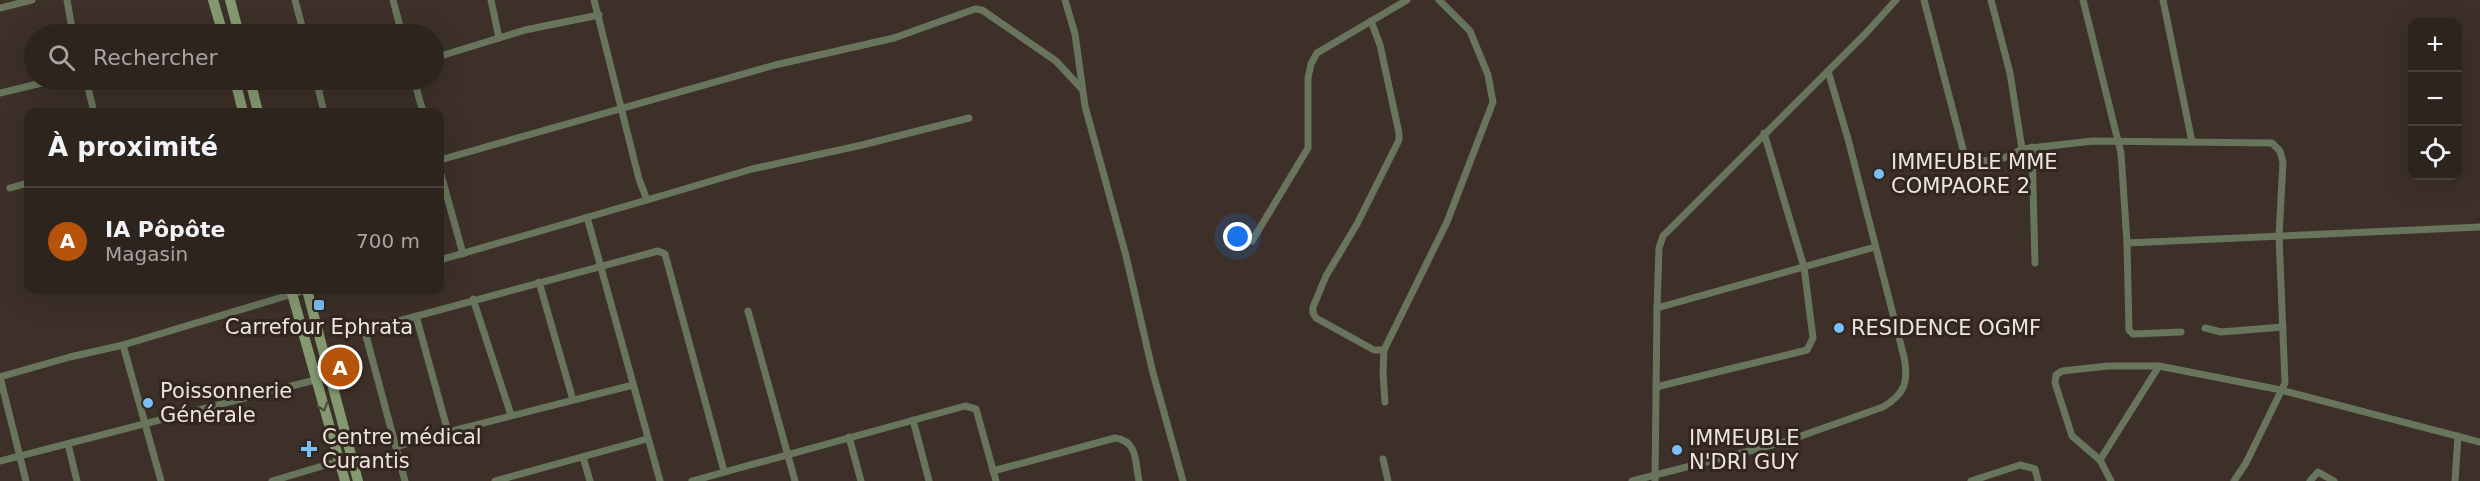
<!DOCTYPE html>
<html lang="fr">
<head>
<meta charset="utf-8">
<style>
  body { margin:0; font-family:"DejaVu Sans",sans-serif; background:#39302b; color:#f1f3f6 }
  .controls { position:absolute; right:18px; top:18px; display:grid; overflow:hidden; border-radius:12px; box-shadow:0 6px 24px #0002 }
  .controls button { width:54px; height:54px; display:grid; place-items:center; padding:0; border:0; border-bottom:2px solid #48413c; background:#2d241e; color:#f1f3f6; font:30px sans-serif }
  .you { position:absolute; left:1238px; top:237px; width:21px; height:21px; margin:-15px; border:4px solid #fff; border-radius:50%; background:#1a73e8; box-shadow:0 0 0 9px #1a73e833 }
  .badge { display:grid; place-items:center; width:39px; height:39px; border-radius:50%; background:#b45309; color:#fff; font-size:20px; font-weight:700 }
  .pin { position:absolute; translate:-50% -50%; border:3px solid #fff; box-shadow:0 2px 6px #0006 }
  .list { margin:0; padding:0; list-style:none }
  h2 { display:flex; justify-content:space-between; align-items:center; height:78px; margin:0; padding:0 24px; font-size:26px }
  h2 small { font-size:20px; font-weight:400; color:#a7a4a4 }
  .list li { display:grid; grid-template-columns:39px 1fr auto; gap:18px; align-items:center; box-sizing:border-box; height:108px; padding:0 24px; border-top:2px solid #48413c }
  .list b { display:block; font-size:22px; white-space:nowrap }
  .list p { margin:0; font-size:20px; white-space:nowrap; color:#a7a4a4 }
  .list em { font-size:20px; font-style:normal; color:#a7a4a4 }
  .icon { flex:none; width:33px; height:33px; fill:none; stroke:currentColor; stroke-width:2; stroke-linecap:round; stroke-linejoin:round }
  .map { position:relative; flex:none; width:2480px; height:481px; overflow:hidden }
  .search { position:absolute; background:#2d241e; box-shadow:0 6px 24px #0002; left:24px; top:24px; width:420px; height:66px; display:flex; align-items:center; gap:15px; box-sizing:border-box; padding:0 21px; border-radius:33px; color:#a7a4a4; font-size:22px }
  .panel { position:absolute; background:#2d241e; box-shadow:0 6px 24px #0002; left:24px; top:108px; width:420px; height:186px; border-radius:12px }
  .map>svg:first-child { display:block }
</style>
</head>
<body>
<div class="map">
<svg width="2480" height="481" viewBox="0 0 2480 481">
  <rect width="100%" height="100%" fill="#3c3028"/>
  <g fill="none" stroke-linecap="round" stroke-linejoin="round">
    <!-- minor -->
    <g stroke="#68745b" stroke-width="7">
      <path d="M67 0 73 34"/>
      <path d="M295 0 304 34"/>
      <path d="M393 0 402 34"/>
      <path d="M491 0 499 38 525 30 599 15"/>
      <path d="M1065 0 1075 34 1085 106 1126 256 1153 373 1183 481"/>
      <path d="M1924 0 1964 153C1981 167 2005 160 2022 149L2093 141 2272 143 2280 151 2283 162 2279 236 2285 383 2246 463 2234 481"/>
      <path d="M1991 0 2010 73 2022 149"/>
      <path d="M2083 0 2121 153 2127 243 2480 227"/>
      <path d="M2163 0 2192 142"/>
      <path d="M0 8 32 0"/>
      <path d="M1371 21 1380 45 1399 133V140L1357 224 1326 276 1313 307V313L1316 318 1374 350H1384"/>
      <path d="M434 58 499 38"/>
      <path d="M86 80 94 112"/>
      <path d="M316 80 324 112"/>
      <path d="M414 80 423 112"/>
      <path d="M318 88 353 80"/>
      <path d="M0 93 54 80"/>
      <path d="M2032 147 2035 263"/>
      <path d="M440 160 775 65 894 38 975 9 982 10 1056 61 1081 88"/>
      <path d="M440 171 463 254"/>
      <path d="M10 188 28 183"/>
      <path d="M647 200 752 169 862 145 969 118"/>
      <path d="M587 217 660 481"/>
      <path d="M1252 241 1308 148V78L1311 64 1317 53 1407 0"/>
      <path d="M2127 243 2129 330 2133 334 2181 332"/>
      <path d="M440 260 647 200 639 179 594 0"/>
      <path d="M539 282 573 400"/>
      <path d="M473 299 511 415"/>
      <path d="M1657 308 1875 247"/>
      <path d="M748 311 795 481"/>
      <path d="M416 316 448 432"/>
      <path d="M2205 328 2221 332 2283 327"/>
      <path d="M123 345 161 481"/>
      <path d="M0 377 70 357 123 345 306 290"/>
      <path d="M0 377 26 481"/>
      <path d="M1656 387 1807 350 1813 338 1804 267 1764 133"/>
      <path d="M1385 402 1383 373 1384 350 1447 222 1493 102 1488 75 1470 31 1439 0"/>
      <path d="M913 420 929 481"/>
      <path d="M849 437 861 481"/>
      <path d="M68 444 77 481"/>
      <path d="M396 447 448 432 633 385"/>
      <path d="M583 457 590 481"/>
      <path d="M1383 459 1388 481"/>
      <path d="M2100 460 2159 366"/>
      <path d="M0 461 315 380"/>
      <path d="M993 471 1115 438C1138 441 1135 462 1139 481"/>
      <path d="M272 481 339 461"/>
      <path d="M405 481 365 332 369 329 658 251 665 254 724 471"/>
      <path d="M495 481 647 439"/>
      <path d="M692 481 965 406 976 409 996 481"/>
      <path d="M1632 481 1784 442 1883 407C1905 394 1909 382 1904 357L1848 139 1828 71"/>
      <path d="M1655 481 1657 308 1659 248 1663 236 1867 32 1896 0"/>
      <path d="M1971 481 2020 465 2035 469 2038 481"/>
      <path d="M2111 481 2100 460 2072 436 2055 383 2056 375 2062 371 2108 366H2159L2281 390 2480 442"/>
      <path d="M2310 481 2318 472 2334 481"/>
      <path d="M2455 481 2458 436"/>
    </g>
    <!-- secondary -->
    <g stroke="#859970" stroke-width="10">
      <path d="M213 0 223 34"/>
      <path d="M230 0 239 34"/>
      <path d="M235 80 243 112"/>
      <path d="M250 80 258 112"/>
      <path d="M291 290 345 481"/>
      <path d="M307 290 358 481"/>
    </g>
  </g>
  <!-- one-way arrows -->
  <defs><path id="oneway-chevron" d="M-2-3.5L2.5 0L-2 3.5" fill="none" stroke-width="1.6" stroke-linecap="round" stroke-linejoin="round" transform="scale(1.5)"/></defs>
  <use stroke="#4f4e3b" href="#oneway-chevron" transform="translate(323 407) rotate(73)"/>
  <!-- markers -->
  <g fill="#79bff8" stroke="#32261e" stroke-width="2">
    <circle cx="1879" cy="174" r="6"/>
    <rect x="313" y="299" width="12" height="12" rx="3"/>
    <circle cx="1839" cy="328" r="6"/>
    <circle cx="148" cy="403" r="6"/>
    <path d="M306 440h6v6h6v6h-6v6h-6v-6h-6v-6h6z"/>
    <circle cx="1677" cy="450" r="6"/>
  </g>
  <g text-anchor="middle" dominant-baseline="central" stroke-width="6" stroke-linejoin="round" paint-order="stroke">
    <!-- poi labels -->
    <g font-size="21" fill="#ece4de" stroke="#32261e" text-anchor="start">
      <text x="1891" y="162">IMMEUBLE MME<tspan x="1891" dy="24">COMPAORE 2</tspan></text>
      <text x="319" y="327" text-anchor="middle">Carrefour Ephrata</text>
      <text x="1851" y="328">RESIDENCE OGMF</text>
      <text x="160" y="391">Poissonnerie<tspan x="160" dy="24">Générale</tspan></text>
      <text x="322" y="437">Centre médical<tspan x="322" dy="24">Curantis</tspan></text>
      <text x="1689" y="438">IMMEUBLE<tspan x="1689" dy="24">N'DRI GUY</tspan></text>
    </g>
  </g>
</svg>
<div class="controls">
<button>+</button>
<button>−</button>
<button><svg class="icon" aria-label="locate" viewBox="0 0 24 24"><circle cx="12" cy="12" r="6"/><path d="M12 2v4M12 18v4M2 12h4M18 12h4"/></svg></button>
</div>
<div class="you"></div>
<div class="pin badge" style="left:340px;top:367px">A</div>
<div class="search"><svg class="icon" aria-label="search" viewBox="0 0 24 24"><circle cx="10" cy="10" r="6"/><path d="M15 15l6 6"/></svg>Rechercher</div>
<section class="panel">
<h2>À proximité<small></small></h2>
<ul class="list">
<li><span class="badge">A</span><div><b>IA Pôpôte</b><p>Magasin</p></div><em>700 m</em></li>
</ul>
</section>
</div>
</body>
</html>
